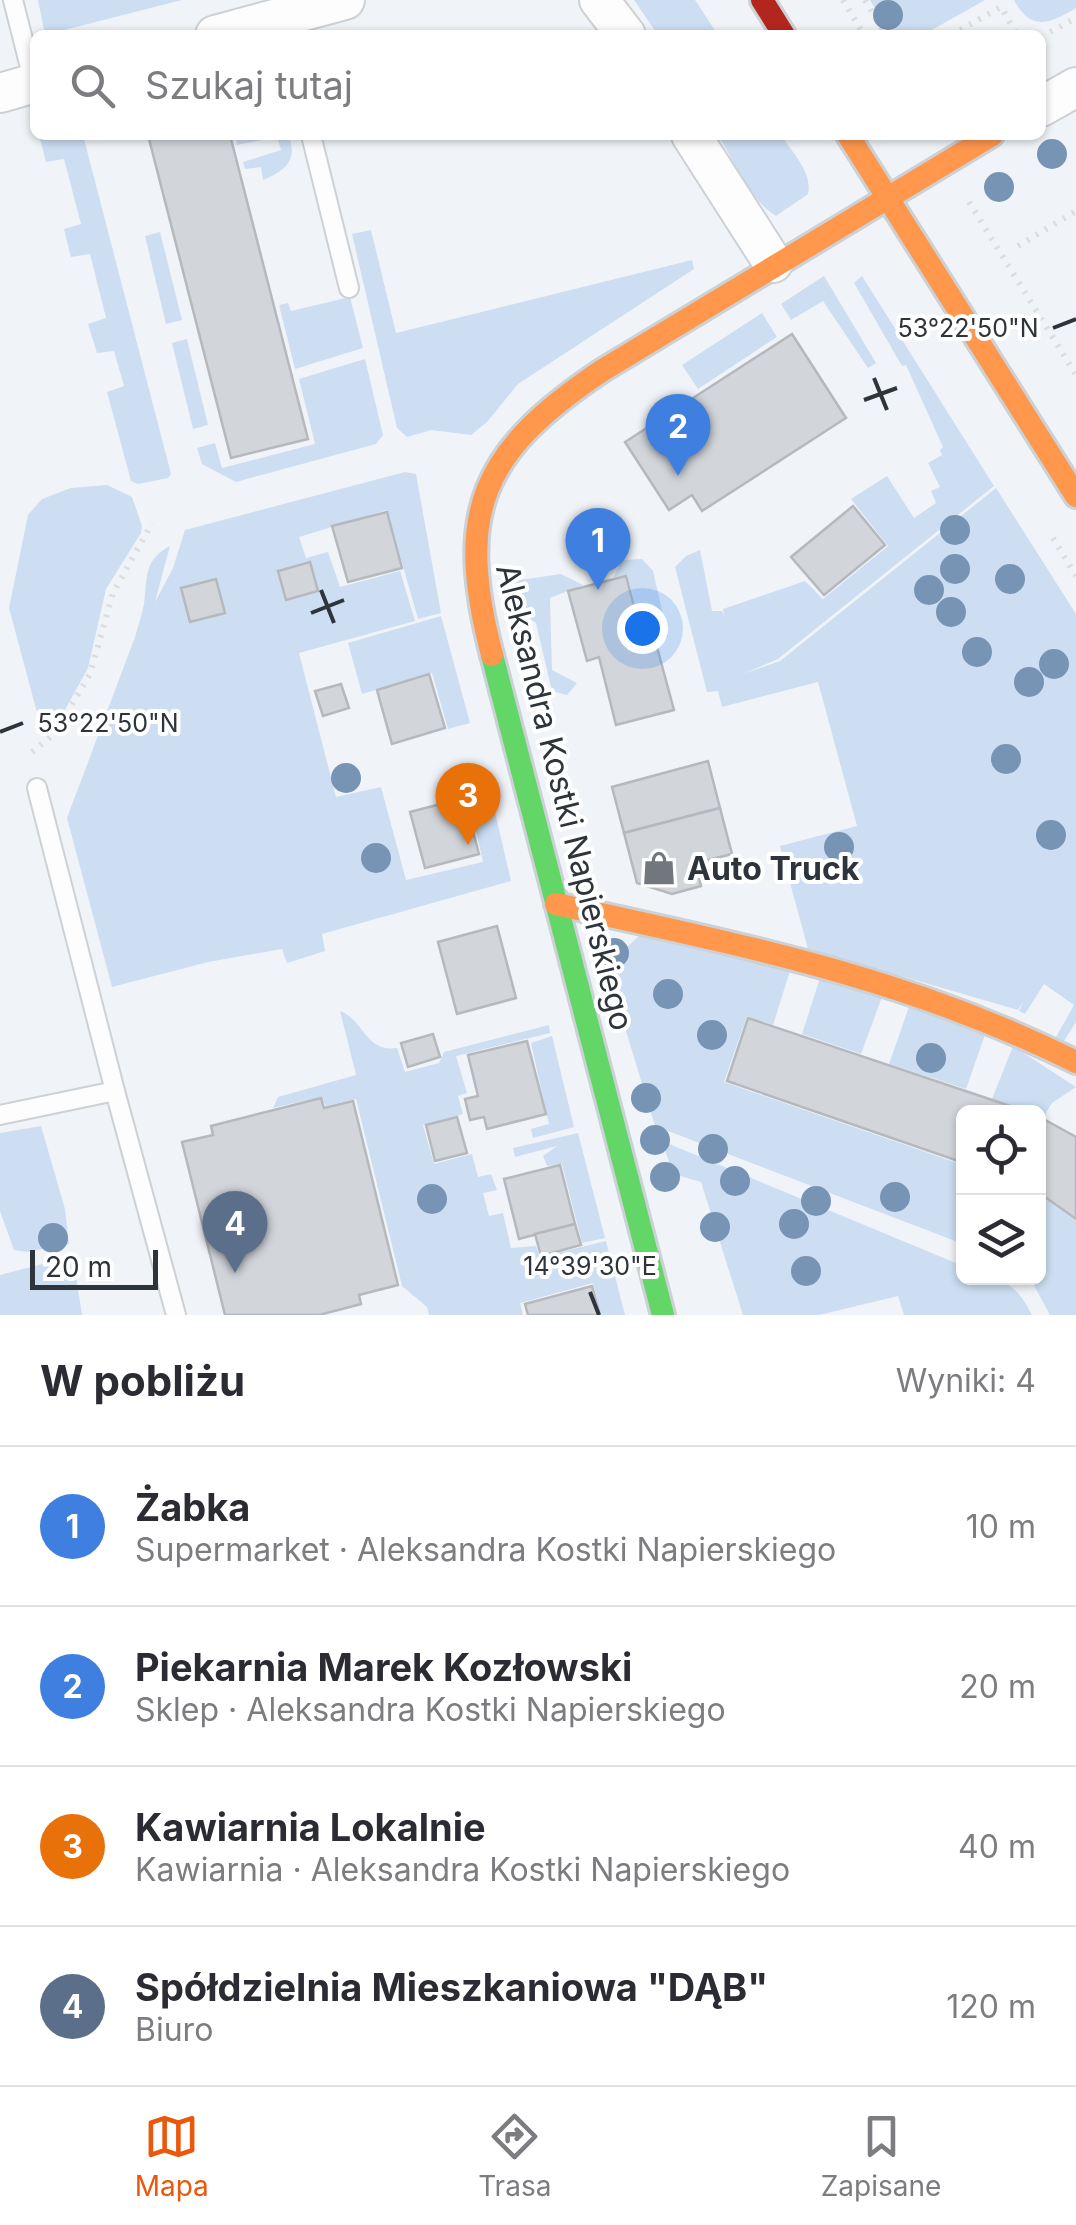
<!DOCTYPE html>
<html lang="pl">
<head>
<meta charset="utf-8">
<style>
  body { margin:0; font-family:Inter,sans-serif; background:#f7f7f7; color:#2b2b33 }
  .controls { position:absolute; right:30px; bottom:30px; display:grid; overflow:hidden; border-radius:15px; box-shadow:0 2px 8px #0004 }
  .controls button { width:90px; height:90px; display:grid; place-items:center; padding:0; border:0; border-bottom:2px solid #e1e1e2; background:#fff; color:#2b2b33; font:50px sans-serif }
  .scale { position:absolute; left:30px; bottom:25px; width:128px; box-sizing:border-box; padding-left:10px; border:5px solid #2e343b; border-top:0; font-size:28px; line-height:35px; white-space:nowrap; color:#2e343b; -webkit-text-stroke:8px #fff; paint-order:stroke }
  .you { position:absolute; left:642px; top:628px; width:35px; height:35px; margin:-25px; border:8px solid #fff; border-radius:50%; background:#1a73e8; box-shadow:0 0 0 15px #1a73e833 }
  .badge { display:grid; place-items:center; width:65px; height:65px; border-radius:50%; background:#ea580c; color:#fff; font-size:32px; font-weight:700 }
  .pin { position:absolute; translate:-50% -82px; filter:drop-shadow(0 2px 5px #0008) }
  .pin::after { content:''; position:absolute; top:52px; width:35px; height:30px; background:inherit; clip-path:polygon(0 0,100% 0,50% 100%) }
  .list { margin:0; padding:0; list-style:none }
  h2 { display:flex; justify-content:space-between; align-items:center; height:130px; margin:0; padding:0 40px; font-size:42px }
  h2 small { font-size:32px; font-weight:400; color:#7c7c81 }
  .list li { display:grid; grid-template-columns:65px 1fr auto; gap:30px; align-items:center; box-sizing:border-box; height:160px; padding:0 40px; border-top:2px solid #e1e1e2 }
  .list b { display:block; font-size:38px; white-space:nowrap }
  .list p { margin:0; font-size:32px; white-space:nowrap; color:#7c7c81 }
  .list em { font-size:32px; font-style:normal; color:#7c7c81 }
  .icon { flex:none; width:55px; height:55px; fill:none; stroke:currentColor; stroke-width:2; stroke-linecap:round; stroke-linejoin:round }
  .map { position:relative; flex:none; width:1076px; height:1315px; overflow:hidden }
  .search { position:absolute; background:#fff; box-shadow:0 2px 8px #0004; left:30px; right:30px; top:30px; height:110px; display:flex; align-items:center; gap:25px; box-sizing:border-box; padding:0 35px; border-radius:15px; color:#7c7c81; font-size:38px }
  .sheet { height:770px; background:#fff }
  nav { display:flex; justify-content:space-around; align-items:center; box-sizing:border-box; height:140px; border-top:2px solid #e1e1e2; background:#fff; font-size:28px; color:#7c7c81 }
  nav a { display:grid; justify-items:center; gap:5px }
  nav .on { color:#ea580c }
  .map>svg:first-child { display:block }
</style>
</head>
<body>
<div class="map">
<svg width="1076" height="1315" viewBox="0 0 1076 1315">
  <rect width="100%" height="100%" fill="#f0f4f8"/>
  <!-- green -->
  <g fill="#cddef2" fill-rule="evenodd">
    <path d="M38 0H182L45 35Z"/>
    <path d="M634 0H695L718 35H658Z"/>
    <path d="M870 0H985L923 35H891Z"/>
    <path d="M1014 0H1076V8C1049 24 1031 32 1014 0Z"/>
    <path d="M39 135H83L171 474 168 478 138 484 131 481 107 392 124 386 114 351 97 353 88 324 106 318 90 254 71 257 64 229 81 224 64 159 46 162Z"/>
    <path d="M235 135H288C299 160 285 171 263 180L261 167 245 169 243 162 281 150 277 137 237 145Z"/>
    <path d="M718 135H781C792 152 813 173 808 194L776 216C750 200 734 161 718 135Z"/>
    <path d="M371 230 396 333 692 260 694 269 518 384 487 422 471 435 431 430 407 437 397 428 352 234Z"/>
    <path d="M160 232 182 320 166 324 145 236Z"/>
    <path d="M824 276 876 363 868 368 823 301 791 320 781 304Z"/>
    <path d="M862 276 994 486 778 659 743 674 780 661 996 488 1076 614V1022L1064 1041 1056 1037 1074 1005 1044 984 1025 1014 1019 1011 1023 1002 1018 1010 808 949 780 846 857 826 818 682 722 707 718 691 707 692 675 567 686 556 700 550 712 611H722L724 616 723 609 805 581 823 599 888 546 851 499 887 476 914 518 936 503 931 491 940 487 928 463 942 455 940 450 943 447 906 365 902 366 854 283Z"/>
    <path d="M350 297 363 348 295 369 279 305 288 303 291 311Z"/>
    <path d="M762 313 777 337 698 389 682 365Z"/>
    <path d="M187 339 208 425 193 429 172 343Z"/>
    <path d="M365 359 383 435 376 444 236 482 202 464 197 448 215 443 222 468 315 444 299 379Z"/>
    <path d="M405 472 416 474 441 613 418 619 387 510 299 537 306 558 328 552 340 587 400 571 415 621 299 653 336 797 381 787 406 880 483 862 470 803 492 799 511 881 322 934 325 951 287 963 282 949 208 962 112 987 67 818 135 637C138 626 142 615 144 604 147 578 144 559 170 546L155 602 173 568 185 530ZM215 579 225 613 190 622 181 588Z"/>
    <path d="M107 485 132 497 142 526 141 533 106 589 88 668 56 726 43 735 9 608 28 515 42 499 71 488Z"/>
    <path d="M642 559 653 571 668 637 645 642 627 575 613 578 622 560Z"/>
    <path d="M561 574 583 585 550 598 552 670 577 683 567 695 552 691 536 623 517 609 513 581Z"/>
    <path d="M441 616 470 723 448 729 432 673 362 694 348 643Z"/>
    <path d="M639 936 790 971 773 1025 747 1016 724 1082 963 1165V1244L655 1126 606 966Z"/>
    <path d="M820 978 882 997 861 1054 802 1034Z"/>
    <path d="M910 1004 986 1032 966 1089 889 1064Z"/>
    <path d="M340 1011C363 1019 366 1053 397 1048L405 1072 439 1063 444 1052 549 1025 550 1033 456 1056 467 1093 458 1096 463 1114 423 1125 434 1164 472 1154 478 1177 491 1174 497 1190 483 1193 489 1216 503 1213 511 1248 536 1246 540 1257 606 1241 625 1315H601L593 1283 520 1303 523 1315H429L427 1307 402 1286 356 1099 326 1106 321 1097 273 1108 278 1097 356 1075Z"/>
    <path d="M552 1036 574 1127 533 1138 531 1129 549 1124 531 1043Z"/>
    <path d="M1013 1046 1076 1087 1052 1103 1044 1116 992 1099Z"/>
    <path d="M41 1126 65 1209 69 1244 27 1252 14 1250 0 1211V1133Z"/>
    <path d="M578 1133 605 1238 582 1243 562 1164 547 1166 543 1156 557 1146 515 1157 513 1148Z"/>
    <path d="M662 1141 963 1266 964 1278C1002 1278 1014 1280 1032 1315H904L898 1296 819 1315H743L701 1182 673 1174Z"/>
    <path d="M1039 1194 1076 1221V1315H1050L1030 1278H1038Z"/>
    <path d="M73 1256 82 1315H0V1275Z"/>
  </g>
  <!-- building -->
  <g fill="#d2d6db" stroke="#b5b9be" stroke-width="2.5">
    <path d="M148 135H230L308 439 231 458Z"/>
    <path d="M792 334 846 418 702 511 692 495 669 510 625 442Z"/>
    <path d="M853 506 885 545 824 595 791 557Z"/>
    <path d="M387 512 402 568 348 582 332 526Z"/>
    <path d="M310 562 318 591 286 600 278 571Z"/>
    <path d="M626 576 644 644 655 640 674 710 616 725 599 657 587 661 568 591Z"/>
    <path d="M216 579 225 613 190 622 181 588Z"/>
    <path d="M429 674 445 728 392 744 377 690Z"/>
    <path d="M341 684 349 708 323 716 315 691Z"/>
    <path d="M708 761 720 808 624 833 612 787Z"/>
    <path d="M464 798 479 854 425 868 410 812Z"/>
    <path d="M720 808 732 854 696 863 701 886 672 894 637 883 624 833Z"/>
    <path d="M497 926 516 998 457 1014 438 942Z"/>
    <path d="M748 1018 1028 1112H964V1163L727 1081Z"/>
    <path d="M433 1034 440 1057 408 1067 401 1043Z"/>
    <path d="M527 1041 546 1114 487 1129 484 1117 470 1120 465 1099 478 1096 468 1055Z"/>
    <path d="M321 1098 324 1108 353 1101 398 1285 359 1295 361 1304 319 1315H225L182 1142 213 1135 211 1126Z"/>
    <path d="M1038 1116 1076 1137V1219L1038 1192Z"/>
    <path d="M457 1117 467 1153 435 1161 426 1125Z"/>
    <path d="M560 1165 575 1224 519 1239 504 1179Z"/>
    <path d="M575 1224 581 1245 541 1256 535 1234Z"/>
    <path d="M592 1286 600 1315H528L525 1304Z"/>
  </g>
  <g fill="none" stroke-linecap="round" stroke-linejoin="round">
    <!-- lane casing -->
    <g stroke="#ccd1d6" stroke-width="22">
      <g id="lane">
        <path d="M13 0 34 83"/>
        <path d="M311 135 349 288"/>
        <path d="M115 1091 176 1315"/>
        <path d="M0 1115 115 1091 37 788"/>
      </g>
    </g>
    <!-- street casing -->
    <g stroke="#ccd1d6" stroke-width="42">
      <g id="street">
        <path d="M599 0 626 35"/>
        <path d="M215 35 345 0"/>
        <path d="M0 93 35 83"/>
        <path d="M1041 107 1076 87"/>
        <path d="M691 135 773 263"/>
      </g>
    </g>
    <!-- fast casing -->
    <g stroke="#ccd1d6" stroke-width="28">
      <path id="fast" d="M492 655 663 1315"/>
    </g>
    <!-- slow casing -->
    <g stroke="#ccd1d6" stroke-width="28">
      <g id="slow">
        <path d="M848 135 1076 496"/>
        <path d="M492 655C455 512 480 452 603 370L992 135"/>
        <path d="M556 904C740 945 906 977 1076 1062"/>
      </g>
    </g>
    <!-- jam casing -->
    <g stroke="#ccd1d6" stroke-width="28">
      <path id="jam" d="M762 0 784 35"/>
    </g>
    <!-- path -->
    <g stroke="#dcddde" stroke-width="6" stroke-dasharray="2.5 8" stroke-linecap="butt">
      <path d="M843 0 864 35"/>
      <path d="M865 0 886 35"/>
      <path d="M951 35 1001 7 1017 35"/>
      <path d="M1041 37 1076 18"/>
      <path d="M969 202 1076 375"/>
      <path d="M1018 246 1076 211"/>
      <path d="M1053 538 1076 576"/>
      <path d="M32 752 54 734 90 674 113 593 152 523"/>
    </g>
    <!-- lane -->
    <use href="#lane" stroke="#fdfdfe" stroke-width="18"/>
    <!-- street -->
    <use href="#street" stroke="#fdfdfe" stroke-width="38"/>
    <!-- fast -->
    <use href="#fast" stroke="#63d668" stroke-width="22"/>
    <!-- slow -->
    <use href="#slow" stroke="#ff974d" stroke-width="22"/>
    <!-- jam -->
    <use href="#jam" stroke="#b3261e" stroke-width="22"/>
  </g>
  <!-- trees -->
  <g fill="#7794b4">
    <circle cx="888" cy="15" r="15"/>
    <circle cx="1052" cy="154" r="15"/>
    <circle cx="999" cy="187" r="15"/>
    <circle cx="955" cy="530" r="15"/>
    <circle cx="955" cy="569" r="15"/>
    <circle cx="1010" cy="579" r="15"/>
    <circle cx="929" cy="590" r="15"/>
    <circle cx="951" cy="612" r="15"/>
    <circle cx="977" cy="652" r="15"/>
    <circle cx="1054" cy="664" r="15"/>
    <circle cx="1029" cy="682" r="15"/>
    <circle cx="1006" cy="759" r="15"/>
    <circle cx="346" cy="778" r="15"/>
    <circle cx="1051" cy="835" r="15"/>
    <circle cx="839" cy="847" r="15"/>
    <circle cx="376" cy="858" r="15"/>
    <circle cx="614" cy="953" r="15"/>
    <circle cx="668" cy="994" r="15"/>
    <circle cx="712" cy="1035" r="15"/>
    <circle cx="931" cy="1058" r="15"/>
    <circle cx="646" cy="1098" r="15"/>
    <circle cx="655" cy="1140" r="15"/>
    <circle cx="713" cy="1149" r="15"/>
    <circle cx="665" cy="1177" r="15"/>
    <circle cx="735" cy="1181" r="15"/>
    <circle cx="895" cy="1197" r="15"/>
    <circle cx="432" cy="1199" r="15"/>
    <circle cx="816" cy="1201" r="15"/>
    <circle cx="794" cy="1224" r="15"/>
    <circle cx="715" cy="1227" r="15"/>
    <circle cx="53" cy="1238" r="15"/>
    <circle cx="806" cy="1271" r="15"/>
  </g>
  <!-- ticks -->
  <path fill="none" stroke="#2e343b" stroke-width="4" d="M1053 328 1076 319M874 378 887 410M864 400 897 388M321 590 334 623M311 613 344 600M0 732 23 723M590 1292 599 1315"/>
  <!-- icons -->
  <defs>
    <g id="shop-bare" transform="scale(2.7)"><path d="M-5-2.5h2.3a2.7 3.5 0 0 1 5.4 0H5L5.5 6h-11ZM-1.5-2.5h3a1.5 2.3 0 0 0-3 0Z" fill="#72777d" stroke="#fff" stroke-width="2.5" paint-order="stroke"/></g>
  </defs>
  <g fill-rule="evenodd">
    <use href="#shop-bare" x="659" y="868"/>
  </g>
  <g text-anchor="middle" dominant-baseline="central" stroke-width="8" stroke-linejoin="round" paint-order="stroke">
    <!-- street labels -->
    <g font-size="32" fill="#2e343b" stroke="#fff">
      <text transform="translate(565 797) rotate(76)">Aleksandra Kostki Napierskiego</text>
    </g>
    <!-- poi labels -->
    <g font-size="32" font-weight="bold" fill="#2e343b" stroke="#fff" text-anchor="start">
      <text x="687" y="868">Auto Truck</text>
    </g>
  </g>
  <g font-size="25" text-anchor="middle" fill="#2e343b" stroke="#fff" stroke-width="8" stroke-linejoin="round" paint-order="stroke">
    <text x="968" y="337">53°22'50"N</text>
    <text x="108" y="732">53°22'50"N</text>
    <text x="590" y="1275">14°39'30"E</text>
  </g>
</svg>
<div class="controls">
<button><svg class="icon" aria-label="locate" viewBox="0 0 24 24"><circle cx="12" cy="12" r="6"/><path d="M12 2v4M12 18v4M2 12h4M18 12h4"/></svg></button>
<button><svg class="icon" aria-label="layers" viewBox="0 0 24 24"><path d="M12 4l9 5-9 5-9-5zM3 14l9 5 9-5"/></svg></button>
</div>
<div class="scale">20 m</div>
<div class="you"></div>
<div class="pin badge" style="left:598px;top:590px;background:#3f7fe0">1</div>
<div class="pin badge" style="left:678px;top:476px;background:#3f7fe0">2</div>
<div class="pin badge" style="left:468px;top:845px;background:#e8710a">3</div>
<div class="pin badge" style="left:235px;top:1273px;background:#5c6f8a">4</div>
<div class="search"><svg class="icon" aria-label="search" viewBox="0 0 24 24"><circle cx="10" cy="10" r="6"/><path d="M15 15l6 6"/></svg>Szukaj tutaj</div>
</div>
<section class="sheet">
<h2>W pobliżu<small>Wyniki: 4</small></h2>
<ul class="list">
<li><span class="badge" style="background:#3f7fe0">1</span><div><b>Żabka</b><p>Supermarket · Aleksandra Kostki Napierskiego</p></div><em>10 m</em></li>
<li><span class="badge" style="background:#3f7fe0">2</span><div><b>Piekarnia Marek Kozłowski</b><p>Sklep · Aleksandra Kostki Napierskiego</p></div><em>20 m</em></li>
<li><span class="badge" style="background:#e8710a">3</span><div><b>Kawiarnia Lokalnie</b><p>Kawiarnia · Aleksandra Kostki Napierskiego</p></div><em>40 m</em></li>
<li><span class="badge" style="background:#5c6f8a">4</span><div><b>Spółdzielnia Mieszkaniowa &quot;DĄB&quot;</b><p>Biuro</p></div><em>120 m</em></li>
</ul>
</section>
<nav>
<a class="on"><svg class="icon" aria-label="map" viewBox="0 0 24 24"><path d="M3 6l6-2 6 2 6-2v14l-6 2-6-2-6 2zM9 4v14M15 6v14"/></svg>Mapa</a>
<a><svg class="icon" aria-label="directions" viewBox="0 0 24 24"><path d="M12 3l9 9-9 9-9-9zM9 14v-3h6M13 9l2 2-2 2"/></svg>Trasa</a>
<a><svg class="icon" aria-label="saved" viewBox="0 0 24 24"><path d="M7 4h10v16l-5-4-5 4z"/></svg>Zapisane</a>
</nav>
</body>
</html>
